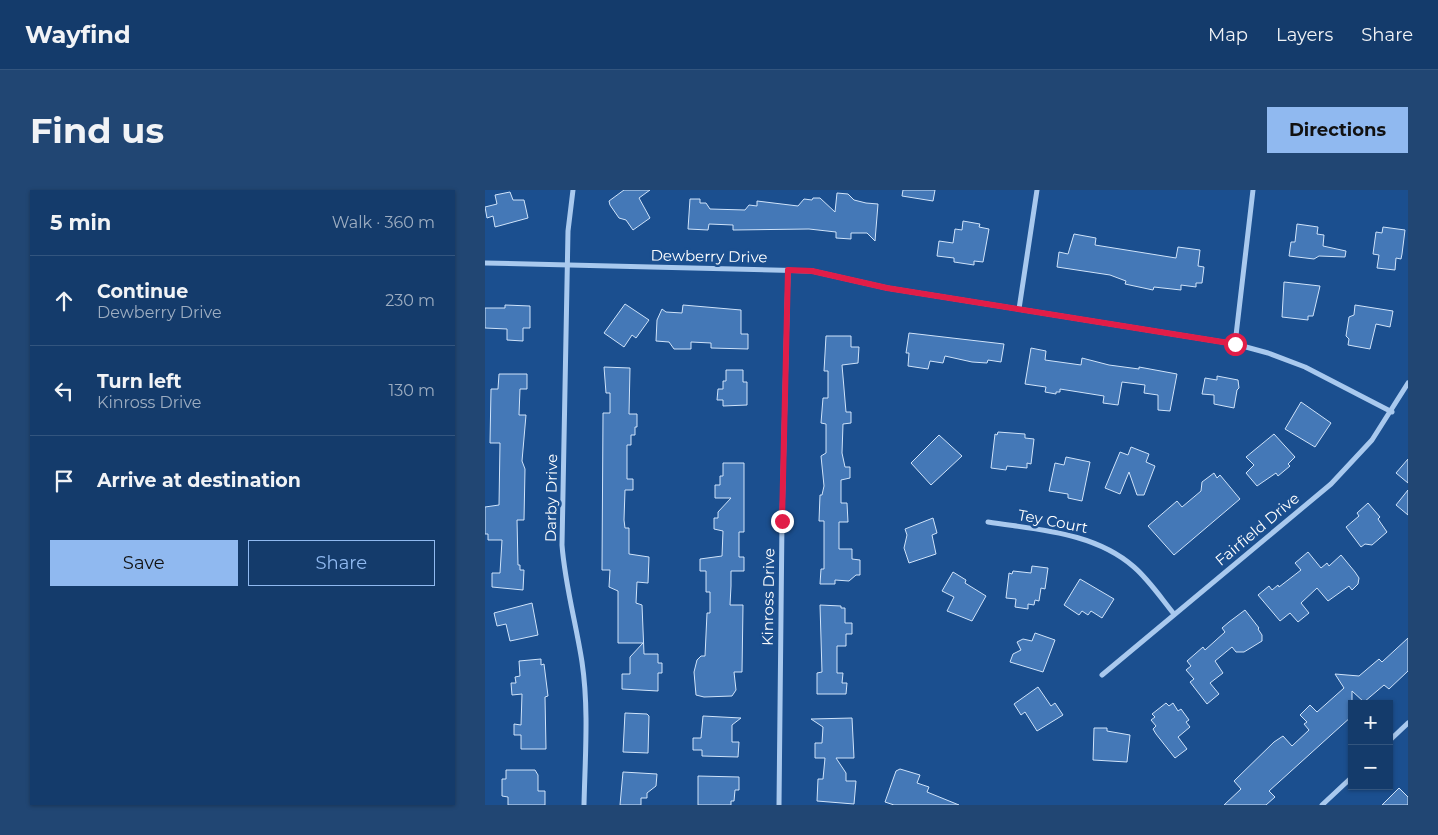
<!DOCTYPE html>
<html lang="en">
<head>
<meta charset="utf-8">
<style>
  body { margin:0; font-family:Montserrat,sans-serif; background:#214673; color:#f1f3f6 }
  .controls { position:absolute; right:15px; bottom:15px; display:grid; overflow:hidden; border-radius:0px; box-shadow:0 1px 4px #0004 }
  .controls button { width:45px; height:45px; display:grid; place-items:center; padding:0; border:0; border-bottom:1px solid #33557e; background:#143b6b; color:#f1f3f6; font:25px sans-serif }
  .stop { position:absolute; width:15px; height:15px; margin:-11px; border:4px solid #e11d48; border-radius:50%; background:#fff }
  .stop.end { background:#e11d48; border-color:#fff; box-shadow:0 1px 5px #0008 }
  .list { margin:0; padding:0; list-style:none }
  h2 { display:flex; justify-content:space-between; align-items:center; height:65px; margin:0; padding:0 20px; font-size:21px }
  h2 small { font-size:16px; font-weight:400; color:#9dadc1 }
  .list li { display:grid; grid-template-columns:32px 1fr auto; gap:15px; align-items:center; box-sizing:border-box; height:90px; padding:0 20px; border-top:1px solid #33557e }
  .list b { display:block; font-size:19px; white-space:nowrap }
  .list p { margin:0; font-size:16px; white-space:nowrap; color:#9dadc1 }
  .list em { font-size:16px; font-style:normal; color:#9dadc1 }
  .actions { display:flex; gap:10px; padding:15px 20px }
  .actions a { flex:1; padding:11px 0; border:1px solid #90b9f0; border-radius:0px; text-align:center; font-size:18px; color:#90b9f0 }
  .actions .main { background:#90b9f0; color:#111 }
  .icon { flex:none; width:28px; height:28px; fill:none; stroke:currentColor; stroke-width:2; stroke-linecap:round; stroke-linejoin:round }
  .map { position:relative; flex:none; width:923px; height:615px; overflow:hidden; border-radius:0px }
  header { display:flex; align-items:center; gap:30px; box-sizing:border-box; height:70px; padding:0 25px; background:#143b6b; border-bottom:1px solid #33557e }
  header strong { font-size:24px }
  nav { display:flex; gap:28px; margin-inline-start:auto; font-size:18px }
  .intro { display:flex; align-items:center; justify-content:space-between; box-sizing:border-box; height:120px; padding:0 30px }
  h1 { margin:0; font-size:35px }
  .button { padding:12px 22px; border-radius:0px; background:#90b9f0; color:#111; font-size:18px; font-weight:700 }
  main { display:flex; gap:30px; padding:0 30px }
  aside { flex:1; background:#143b6b; border-radius:0px; box-shadow:0 1px 4px #0004 }
  .map>svg:first-child { display:block }
</style>
</head>
<body>
<header>
<strong>Wayfind</strong>
<nav><a>Map</a><a>Layers</a><a>Share</a></nav>
</header>
<div class="intro"><h1>Find us</h1><a class="button">Directions</a></div>
<main>
<aside>
<h2>5 min<small>Walk · 360 m</small></h2>
<ul class="list">
<li><svg class="icon" aria-label="ahead" viewBox="0 0 24 24"><path d="M12 20V5M6 11l6-6 6 6"/></svg><div><b>Continue</b><p>Dewberry Drive</p></div><em>230 m</em></li>
<li><svg class="icon" aria-label="left" viewBox="0 0 24 24"><path d="M17 20v-9H6M10 6l-5 5 5 5"/></svg><div><b>Turn left</b><p>Kinross Drive</p></div><em>130 m</em></li>
<li><svg class="icon" aria-label="arrive" viewBox="0 0 24 24"><path d="M6 21V4h12l-3 4 3 4H6"/></svg><div><b>Arrive at destination</b></div></li>
</ul>
<div class="actions"><a class="main">Save</a><a>Share</a></div>
</aside>
<div class="map">
<svg width="923" height="615" viewBox="0 0 923 615">
  <rect width="100%" height="100%" fill="#1b4f8f"/>
  <!-- building -->
  <g fill="#4478b7" stroke="#cfe3fa">
    <path d="M139 0H165L154 8 165 28 148 40 141 30 134 28 125 15 124 11Z"/>
    <path d="M418 0H450L448 11 417 6Z"/>
    <path d="M25 2 28 10H39L43 28 10 37 8 26 2 28 0 17 12 14 10 5Z"/>
    <path d="M352 3 363 4 369 10 381 13 393 14 390 51 382 43H366V49L351 48V42L324 39 248 40V35L224 34 223 40 203 39 205 9H215V13H221L225 19 260 20 264 15 272 16V11L313 16 319 9 327 10 328 8H335L350 22Z"/>
    <path d="M478 31 495 34 494 37 504 39 498 72 489 71V75L469 72V68L452 66 454 51 468 53 470 39 477 40Z"/>
    <path d="M812 34 833 37 832 44 839 45 838 56 861 61 860 67 834 66 829 69 804 66 806 52H810Z"/>
    <path d="M898 37 920 40 917 64 916 69 911 68 910 80 892 78 894 65 888 64 891 42 897 43Z"/>
    <path d="M589 44 611 48 610 55 691 68 693 57 715 60 713 76 719 77 717 93H711V97L696 95V100L669 97 668 100 640 94 641 91 625 85 572 77 574 62 583 64Z"/>
    <path d="M799 92 835 96 828 126H823V130L797 127Z"/>
    <path d="M140 114 164 130 151 148 147 145 139 157 119 143Z"/>
    <path d="M20 115 45 116V138H38V151L22 150V139L0 138V118H20Z"/>
    <path d="M198 115 256 120V144H263V159L226 158V153L206 152V159H189L184 152 171 151 172 130 177 119 181 122 197 123Z"/>
    <path d="M870 115 908 121 905 137 891 134 885 159 863 155 864 149 861 146 864 127 869 125Z"/>
    <path d="M424 143 519 154 516 172 503 170 502 173 487 172 460 166 458 173 445 171 443 179 423 176 424 163H421Z"/>
    <path d="M341 146H366V157H374L373 173 357 175 361 222H366V233L358 234 357 263 360 277H365V288L356 290V313H362L363 332H354V359H367V369L375 370V385H371L364 391 350 390V394H335L336 379H339V331H334L335 305H337L339 296 336 266 341 263V234L336 233 338 208H343V181H339Z"/>
    <path d="M546 158 561 161 560 170 596 175 597 168 624 175 654 179V177L692 184 685 221 673 220V205L659 203 660 195 637 192 633 215 618 213 619 206 575 199V202H571V204L560 202 561 197 540 194Z"/>
    <path d="M119 177 145 178 144 224H152V237H150V245H146V255H142V289H148V300H140L139 330 140 338H144V364L164 367 163 393 152 392 151 413 157 415 159 464H173V473H177V483H173V501L137 499V484H145V467L158 453H133V401L124 397 125 380H117L118 223H125V203H121Z"/>
    <path d="M241 180H258V192H262V215L238 216V210H232L233 199H238V191H241Z"/>
    <path d="M14 184H42V199H35L34 225H41L37 271 40 279 39 330H32L33 375H35V380H39L38 400 7 397V383H15L17 350H3V344H0V317L14 315 15 253H5L6 199H13Z"/>
    <path d="M732 186 753 190 754 198 752 200 749 218 729 214V205L717 204 720 188 732 190Z"/>
    <path d="M816 212 846 233 830 257 800 239Z"/>
    <path d="M513 242 540 244V248L549 249 546 274 542 273V278L522 276 521 280 506 278 510 244 512 245Z"/>
    <path d="M789 244 810 267 803 274 805 276 793 286 791 283 772 296 761 283 769 275 761 267Z"/>
    <path d="M454 245 477 266 446 295 426 273Z"/>
    <path d="M646 257 664 264 661 272 670 276 659 305H652L644 282 635 304 620 298 635 262 643 265Z"/>
    <path d="M581 267 605 272 597 311 583 308V304L564 301 570 273 579 275Z"/>
    <path d="M923 269V293L911 283Z"/>
    <path d="M238 273H259V342H254V367H259V381H246V396L245 415H258L257 482H249L251 500 247 506 219 507 211 505 209 482 212 470 216 466H220L222 423H225V402H221V381H215V369L237 366 238 341 229 339V328H233V322L246 308H230V295H235V286H238Z"/>
    <path d="M729 283 732 288 735 285 755 309 689 365 663 336 692 311 697 317 716 301 717 292Z"/>
    <path d="M923 300V325L911 315Z"/>
    <path d="M883 313 895 327 893 329 902 342 887 355 880 354 876 357 861 337 874 326 872 323Z"/>
    <path d="M448 328 452 343 447 345 451 364 424 373 419 358 422 345 420 339Z"/>
    <path d="M823 362 836 378 842 373 844 376 856 365 870 382 874 388 873 394 867 400 864 396 843 411 832 398 816 413 824 423 813 432 805 423 795 431 773 405 784 396 787 400 793 395 794 397 816 380 810 373Z"/>
    <path d="M547 376 563 378 560 399 556 398 554 411 550 410 549 415 543 414V419L530 417 531 409 521 408 524 383 527 384 528 381 546 383Z"/>
    <path d="M468 382 481 390 480 393 501 406 487 431 462 421 469 407 457 401Z"/>
    <path d="M595 389 629 409 617 428 606 421 603 425 597 421 594 425 579 415Z"/>
    <path d="M47 413 53 445 25 451 21 434 12 436 9 423Z"/>
    <path d="M335 415 356 416V418H360V433H367V444H361V456H352V483H358L357 493H362L361 504H332V483L337 482Z"/>
    <path d="M760 420 774 438 773 439 777 445V451L759 462H751L747 457 730 471 738 483 725 493 734 504 722 514 705 492 709 489 701 480 706 476 702 471 718 457 720 460 740 442 737 438 744 432Z"/>
    <path d="M550 443 570 450 558 482 525 472 528 464 536 460 532 452 538 449 547 451Z"/>
    <path d="M923 448V481L904 499 899 495 879 512 867 501V526L784 601 790 607 781 615H739L756 599 749 591 789 552 798 546 807 556 824 540 819 534 822 532 815 525 825 515 832 522 859 498 850 484 874 486 894 469 897 472Z"/>
    <path d="M56 469V475L59 474 63 506 60 507 61 559H36V545H29V534L36 535 37 504 27 505 26 493H31L30 487 35 486 34 471Z"/>
    <path d="M553 497 566 516 570 513 578 525 552 541 540 522 536 525 529 514Z"/>
    <path d="M681 513 684 516 688 513 693 521 696 519 704 530 701 532 705 537 693 547 702 559 690 568 671 544 668 539 671 536 666 530 670 527 667 524Z"/>
    <path d="M140 523 162 524 164 526 163 563 138 562Z"/>
    <path d="M218 526 256 528 247 535V552H254L253 567 217 566V560H208V548H216Z"/>
    <path d="M367 528 369 568H351L361 583V591H371L369 614 332 611 333 589H338L340 568H330V553H337L338 537 326 529Z"/>
    <path d="M609 538H622V541L645 545 642 572 608 570Z"/>
    <path d="M415 579 435 585 432 593 444 597 442 602 474 615H409L400 612 411 581Z"/>
    <path d="M21 580H50L53 585V601H60V615H23V607L17 606V589H21Z"/>
    <path d="M138 582 172 584 171 596 162 603V608H156V615H135Z"/>
    <path d="M213 586 254 587V600H250L249 611H246V615H213Z"/>
    <path d="M914 598 923 607V615H897Z"/>
  </g>
  <g fill="none" stroke-linecap="round" stroke-linejoin="round">
    <!-- street -->
    <g stroke="#a9c9ee" stroke-width="5">
      <path d="M88 0 83 41 77 355C80 395 91 433 97 472 104 519 100 568 99 615"/>
      <path d="M0 73 327 81 402 98 750 154 783 163 820 177 907 222"/>
      <path d="M534 119 552 0"/>
      <path d="M750 154 768 0"/>
      <path d="M503 332C553 340 609 342 649 377 664 390 676 408 689 424"/>
      <path d="M617 485 846 294 887 250 923 193"/>
      <path d="M904 551 923 533"/>
      <path d="M294 615 297 331 303 80"/>
      <path d="M837 615 867 587"/>
    </g>
  </g>
  <g fill="none" stroke-linecap="round" stroke-linejoin="round">
    <!-- route -->
    <path stroke="#e11d48" stroke-width="6" d="M297 331 303 80 327 81 402 98 750 154"/>
  </g>
  <g text-anchor="middle" dominant-baseline="central" stroke-width="5" stroke-linejoin="round" paint-order="stroke">
    <!-- street labels -->
    <g font-size="15" fill="#fff" stroke="#1b4f8f">
      <text transform="translate(224 66) rotate(1)">Dewberry Drive</text>
      <text transform="translate(66 308) rotate(-89)">Darby Drive</text>
      <text transform="translate(568 331) rotate(11)">Tey Court</text>
      <text transform="translate(772 339) rotate(-40)">Fairfield Drive</text>
      <text transform="translate(283 407) rotate(-89)">Kinross Drive</text>
    </g>
  </g>
</svg>
<div class="controls">
<button>+</button>
<button>−</button>
</div>
<div class="stop" style="left:750px;top:154px"></div>
<div class="stop end" style="left:297px;top:331px"></div>
</div>
</main>
</body>
</html>
